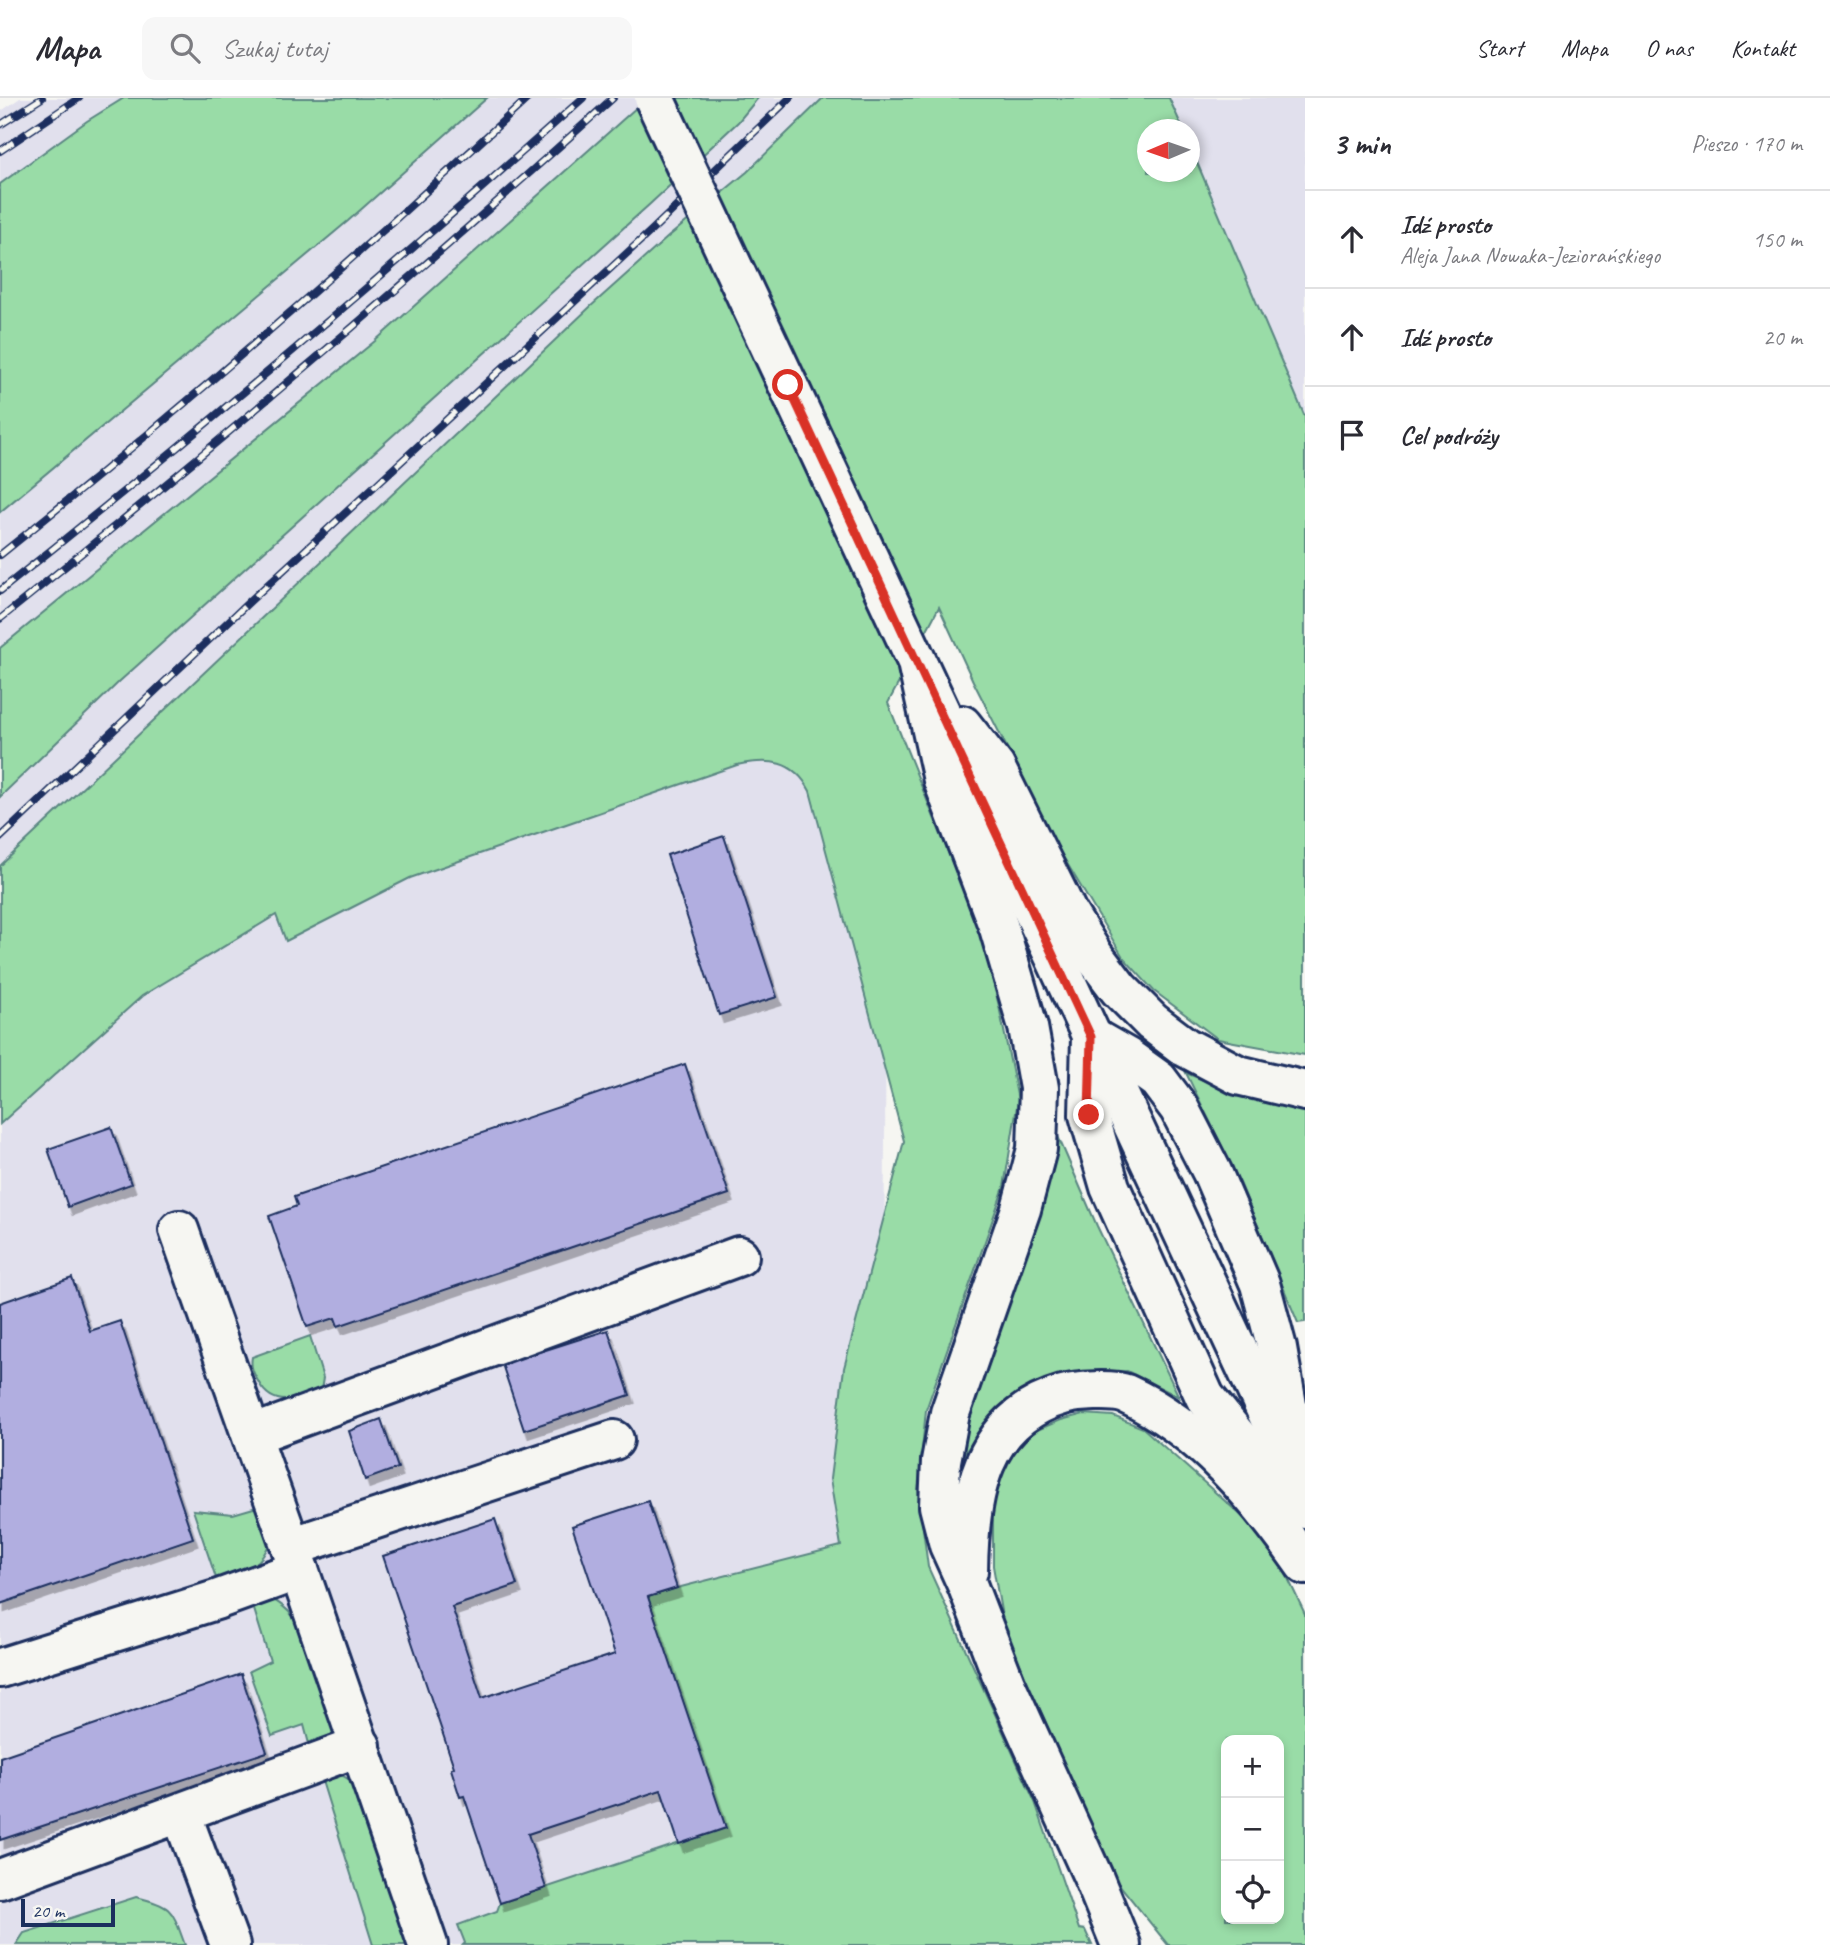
<!DOCTYPE html>
<html lang="pl">
<head>
<meta charset="utf-8">
<style>
  body { margin:0; font-family:Caveat,sans-serif; background:#f7f7f7; color:#2b2b33 }
  .controls { position:absolute; right:21px; bottom:21px; display:grid; overflow:hidden; border-radius:14px; box-shadow:0 4px 10px #0003 }
  .controls button { width:63px; height:63px; display:grid; place-items:center; padding:0; border:0; border-bottom:2px solid #e1e1e2; background:#fff; color:#2b2b33; font:35px sans-serif }
  .compass { position:absolute; left:1137px; top:21px; width:63px; height:63px; border-radius:50%; background:#fff; box-shadow:0 4px 10px #0003; rotate:268deg }
  .scale { position:absolute; left:21px; bottom:18px; width:94px; box-sizing:border-box; padding-left:7px; border:4px solid #1b2f5e; border-top:0; font-size:19px; line-height:24px; white-space:nowrap; color:#1b2f5e; -webkit-text-stroke:5px #f6f6f2; paint-order:stroke }
  .stop { position:absolute; width:21px; height:21px; margin:-16px; border:5px solid #d93025; border-radius:50%; background:#fff }
  .stop.end { background:#d93025; border-color:#fff; box-shadow:0 2px 7px #0008 }
  .list { margin:0; padding:0; list-style:none }
  h2 { display:flex; justify-content:space-between; align-items:center; height:91px; margin:0; padding:0 28px; font-size:30px }
  h2 small { font-size:23px; font-weight:400; color:#7c7c81 }
  .list li { display:grid; grid-template-columns:46px 1fr auto; gap:21px; align-items:center; box-sizing:border-box; height:98px; padding:0 28px; border-top:2px solid #e1e1e2 }
  .list b { display:block; font-size:26px; white-space:nowrap }
  .list p { margin:0; font-size:23px; white-space:nowrap; color:#7c7c81 }
  .list em { font-size:23px; font-style:normal; color:#7c7c81 }
  .icon { flex:none; width:38px; height:38px; fill:none; stroke:currentColor; stroke-width:2; stroke-linecap:round; stroke-linejoin:round }
  .map { position:relative; flex:none; width:1305px; height:1847px; overflow:hidden }
  header { display:flex; align-items:center; gap:42px; box-sizing:border-box; height:98px; padding:0 35px; background:#fff; border-bottom:2px solid #e1e1e2 }
  header strong { font-size:33px }
  nav { display:flex; gap:38px; margin-inline-start:auto; font-size:24px }
  .search { width:490px; height:63px; background:#f7f7f7; display:flex; align-items:center; gap:18px; box-sizing:border-box; padding:0 24px; border-radius:14px; color:#7c7c81; font-size:26px }
  main { display:flex }
  aside { flex:1; background:#fff }
  .map>svg:first-child { display:block }
</style>
</head>
<body>
<header>
<strong>Mapa</strong>
<div class="search"><svg class="icon" aria-label="search" viewBox="0 0 24 24"><circle cx="10" cy="10" r="6"/><path d="M15 15l6 6"/></svg>Szukaj tutaj</div>
<nav><a>Start</a><a>Mapa</a><a>O nas</a><a>Kontakt</a></nav>
</header>
<main>
<div class="map">
<svg width="1305" height="1847" viewBox="0 0 1305 1847">
  <defs>
    <filter id="shadow"><feDropShadow dx="4.5" dy="8" stdDeviation="0" flood-color="#0004"/></filter>
  </defs>
  <rect width="100%" height="100%" fill="#f6f6f2"/>
  <filter id="ink" filterUnits="userSpaceOnUse"><feTurbulence type="fractalNoise" baseFrequency=".0143" numOctaves="2"/><feDisplacementMap in="SourceGraphic" scale="14" xChannelSelector="R" yChannelSelector="G"/><feConvolveMatrix kernelMatrix="1 2 1 2 8 2 1 2 1" color-interpolation-filters="sRGB"/></filter>
  <g filter="url(#ink)">
    <!-- built -->
    <g fill="#e1e0ed" fill-rule="evenodd">
      <path d="M20 0H124L87 23 0 86V14Z"/>
      <path d="M487 0H647L375 243 0 550V414L348 123Z"/>
      <path d="M758 0H1305V485L668 139 590 209 0 768V699L120 583 650 106 738 24ZM1148 32H1190V74H1148Z"/>
      <path d="M888 605 884 1190 847 1405 1042 1847H0V1026L142 898 276 817 286 843 410 780 737 667 757 662 774 663Z"/>
    </g>
    <!-- green -->
    <g fill="#99dca7" stroke="#5a8682" stroke-width="2" fill-rule="evenodd">
      <path d="M124 0H487L348 123 0 414V86L87 23Z"/>
      <path d="M647 0H758L738 24 650 106 120 583 0 699V550L375 243Z"/>
      <path d="M823 0H1169L1183 31 1148 32V74H1190V48L1305 319V957L1218 941 1154 893 1123 859 1059 752 973 583 939 509 888 605 982 839 999 908 1018 1002 1004 1089 926 1312 918 1392 928 1469 1035 1704 1079 1831 1085 1832 1092 1847H463L465 1845 458 1827 497 1813 500 1805 725 1730 648 1499 677 1490 841 1448 830 1381 844 1270 904 1043 810 693C794 662 769 660 737 667L410 780 286 843 276 817 142 898 0 1026V768L590 209 668 139 747 74Z"/>
      <path d="M1186 975 1235 995 1305 1007V1224L1298 1225 1240 1085Z"/>
      <path d="M1057 1036 1097 1128 1179 1299 1127 1273 1066 1277 1020 1294 981 1331 965 1355 960 1369 962 1346 991 1239 1039 1103Z"/>
      <path d="M310 1238 323 1280 321 1292C299 1302 273 1311 259 1285 254 1276 250 1270 252 1259Z"/>
      <path d="M1084 1316 1113 1318 1143 1330 1253 1428 1285 1474 1305 1516V1847H1168L1114 1780 1004 1530 993 1468V1403L1003 1366 1030 1335 1061 1322ZM1226 1642H1279V1821H1226Z"/>
      <path d="M257 1409 270 1443C261 1472 242 1472 216 1480L193 1412 233 1416Z"/>
      <path d="M272 1501C314 1523 325 1590 339 1632L337 1643 313 1661 304 1627 272 1638 249 1573 270 1563 253 1508Z"/>
      <path d="M330 1678H343L353 1684 411 1847H373L322 1683Z"/>
      <path d="M136 1799C174 1808 172 1812 185 1847H16L24 1835Z"/>
    </g>
    <!-- building -->
    <g fill="#b1aee0" stroke="#1b2f5e" stroke-width="2" filter="url(#shadow)">
      <path d="M724 738 777 899 719 917 667 757Z"/>
      <path d="M685 966 729 1096 338 1228 335 1220 307 1229 269 1118 297 1108 294 1099Z"/>
      <path d="M111 1029 131 1086 68 1109 48 1051Z"/>
      <path d="M72 1180 90 1233 120 1223 193 1440 0 1506V1205Z"/>
      <path d="M608 1232 630 1297 524 1332 502 1266Z"/>
      <path d="M381 1321 398 1370 365 1382 349 1333Z"/>
      <path d="M648 1403 677 1490 648 1499 726 1730 679 1746 661 1692 528 1736 546 1790 500 1805 464 1698 460 1699 451 1671 454 1669 383 1458 495 1421 517 1487 452 1509 482 1600 615 1556 572 1428Z"/>
      <path d="M241 1576 267 1654 0 1742V1659Z"/>
    </g>
    <g fill="none" stroke-linecap="round" stroke-linejoin="round">
      <!-- minor casing -->
      <g stroke="#1b2f5e" stroke-width="44">
        <g id="minor">
          <path d="M179 1132 299 1472"/>
          <path d="M252 1337 739 1158"/>
          <path d="M1298 1370 1277 1250 1260 1186 1212 1074 1179 1010 1158 982 1126 959 1091 939 1089 1017 1110 1089 1205 1299 1264 1372 1305 1411"/>
          <path d="M291 1449 614 1342"/>
          <path d="M0 1570 216 1502 299 1472 428 1847"/>
          <path d="M181 1715 230 1847"/>
          <path d="M0 1781 361 1648"/>
        </g>
      </g>
      <!-- major casing -->
      <g stroke="#1b2f5e" stroke-width="44">
        <g id="major">
          <path d="M788 287 1305 1396"/>
          <path d="M918 569 943 682 999 830 1028 929 1039 990 1037 1051 1021 1111 950 1315 941 1363 939 1408 949 1447 968 1489 1005 1585 1094 1781 1121 1847"/>
          <path d="M962 627 995 669 1068 816 1094 858 1119 891 1152 924 1185 949 1238 977 1305 993"/>
          <path d="M968 1473C969 1398 980 1321 1063 1297 1077 1293 1113 1291 1126 1296 1201 1330 1259 1401 1305 1467"/>
        </g>
      </g>
      <!-- minor -->
      <use href="#minor" stroke="#f6f6f2" stroke-width="38"/>
      <!-- major -->
      <use href="#major" stroke="#f6f6f2" stroke-width="38"/>
      <!-- rail casing -->
      <g stroke="#1b2f5e" stroke-width="8">
        <g id="rail">
          <path d="M0 27 42 0"/>
          <path d="M0 53 79 0"/>
          <path d="M0 457C182 312 357 159 528 0"/>
          <path d="M0 493C199 335 393 170 583 0"/>
          <path d="M0 521C210 353 414 180 613 0"/>
          <path d="M0 740 250 503 651 133 790 0"/>
        </g>
      </g>
      <!-- rail -->
      <use href="#rail" stroke="#f6f6f2" stroke-width="5" stroke-dasharray="16" stroke-linecap="butt"/>
      <!-- major-bridge casing -->
      <g stroke="#1b2f5e" stroke-width="44" stroke-linecap="butt">
        <path id="major-bridge" d="M654 0 788 287"/>
      </g>
      <!-- major-bridge -->
      <use href="#major-bridge" stroke="#f6f6f2" stroke-width="38"/>
    </g>
  </g>
  <g fill="none" stroke-linecap="round" stroke-linejoin="round" filter="url(#ink)">
    <!-- route -->
    <path stroke="#d93025" stroke-width="9" d="M788 287 1091 939 1089 1017"/>
  </g>
</svg>
<div class="controls">
<button>+</button>
<button>−</button>
<button><svg class="icon" aria-label="locate" viewBox="0 0 24 24"><circle cx="12" cy="12" r="6"/><path d="M12 2v4M12 18v4M2 12h4M18 12h4"/></svg></button>
</div>
<svg class="compass" viewBox="-18 -18 36 36"><path d="M0-13l5 13h-10z" fill="#e53935"/><path d="M0 13l5-13h-10z" fill="#7c7c81"/></svg>
<div class="scale">20 m</div>
<div class="stop" style="left:788px;top:287px"></div>
<div class="stop end" style="left:1089px;top:1017px"></div>
</div>
<aside>
<h2>3 min<small>Pieszo · 170 m</small></h2>
<ul class="list">
<li><svg class="icon" aria-label="ahead" viewBox="0 0 24 24"><path d="M12 20V5M6 11l6-6 6 6"/></svg><div><b>Idź prosto</b><p>Aleja Jana Nowaka-Jeziorańskiego</p></div><em>150 m</em></li>
<li><svg class="icon" aria-label="ahead" viewBox="0 0 24 24"><path d="M12 20V5M6 11l6-6 6 6"/></svg><div><b>Idź prosto</b></div><em>20 m</em></li>
<li><svg class="icon" aria-label="arrive" viewBox="0 0 24 24"><path d="M6 21V4h12l-3 4 3 4H6"/></svg><div><b>Cel podróży</b></div></li>
</ul>
</aside>
</main>
</body>
</html>
